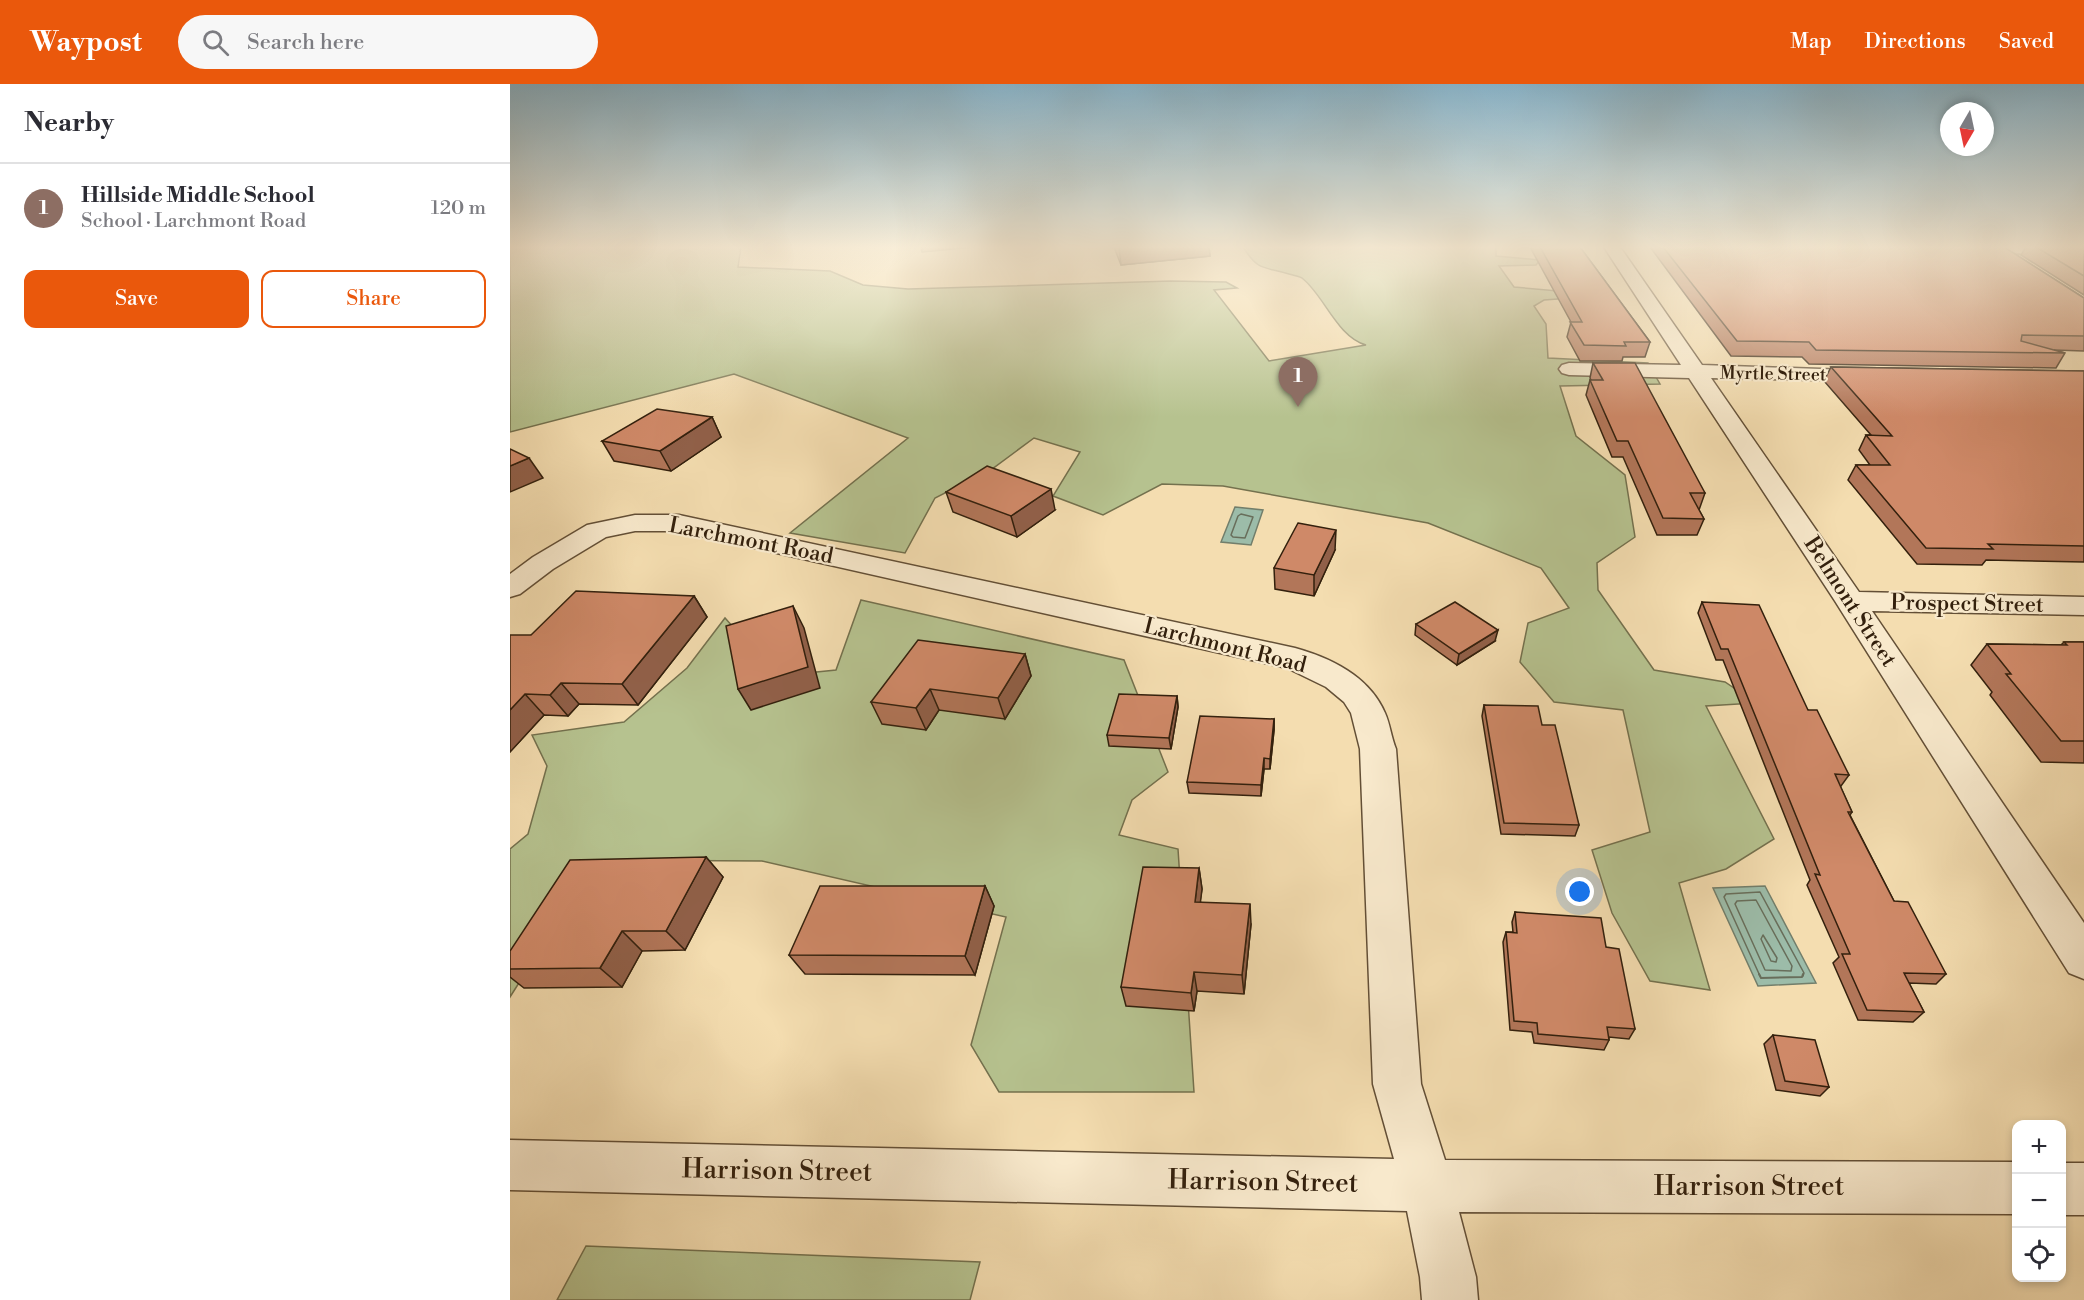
<!DOCTYPE html>
<html lang="en">
<head>
<meta charset="utf-8">
<style>
  body { margin:0; font-family:"Libre Bodoni",serif; background:#f7f7f7; color:#2b2b33 }
  .controls { position:absolute; right:18px; bottom:18px; display:grid; overflow:hidden; border-radius:12px; box-shadow:0 3px 9px #0003 }
  .controls button { width:54px; height:54px; display:grid; place-items:center; padding:0; border:0; border-bottom:2px solid #e1e1e2; background:#fff; color:#2b2b33; font:30px sans-serif }
  .compass { position:absolute; left:1430px; top:18px; width:54px; height:54px; border-radius:50%; background:#fff; box-shadow:0 3px 9px #0003; rotate:189deg }
  .you { position:absolute; left:1070px; top:808px; width:21px; height:21px; margin:-15px; border:4px solid #fff; border-radius:50%; background:#1a73e8; box-shadow:0 0 0 9px #1a73e833 }
  .badge { display:grid; place-items:center; width:39px; height:39px; border-radius:50%; background:#ea580c; color:#fff; font-size:20px; font-weight:700 }
  .pin { position:absolute; translate:-50% -50px; filter:drop-shadow(0 2px 3px #0008) }
  .pin::after { content:''; position:absolute; top:32px; width:21px; height:18px; background:inherit; clip-path:polygon(0 0,100% 0,50% 100%) }
  .list { margin:0; padding:0; list-style:none }
  h2 { display:flex; justify-content:space-between; align-items:center; height:78px; margin:0; padding:0 24px; font-size:26px }
  h2 small { font-size:20px; font-weight:400; color:#7c7c81 }
  .list li { display:grid; grid-template-columns:39px 1fr auto; gap:18px; align-items:center; box-sizing:border-box; height:90px; padding:0 24px; border-top:2px solid #e1e1e2 }
  .list b { display:block; font-size:22px; white-space:nowrap }
  .list p { margin:0; font-size:20px; white-space:nowrap; color:#7c7c81 }
  .list em { font-size:20px; font-style:normal; color:#7c7c81 }
  .actions { display:flex; gap:12px; padding:18px 24px }
  .actions a { flex:1; padding:14px 0; border:2px solid #ea580c; border-radius:12px; text-align:center; font-size:21px; color:#ea580c }
  .actions .main { background:#ea580c; color:#fff }
  .icon { flex:none; width:33px; height:33px; fill:none; stroke:currentColor; stroke-width:2; stroke-linecap:round; stroke-linejoin:round }
  .map { position:relative; flex:none; width:1574px; height:1216px; overflow:hidden }
  header { display:flex; align-items:center; gap:36px; box-sizing:border-box; height:84px; padding:0 30px; background:#ea580c; color:#fff }
  header strong { font-size:28px }
  nav { display:flex; gap:33px; margin-inline-start:auto; font-size:21px }
  .search { width:420px; height:54px; background:#f7f7f7; display:flex; align-items:center; gap:15px; box-sizing:border-box; padding:0 21px; border-radius:33px; color:#7c7c81; font-size:22px }
  main { display:flex }
  aside { flex:1; background:#fff }
  .map>svg:first-child { display:block }
</style>
</head>
<body>
<header>
<strong>Waypost</strong>
<div class="search"><svg class="icon" aria-label="search" viewBox="0 0 24 24"><circle cx="10" cy="10" r="6"/><path d="M15 15l6 6"/></svg>Search here</div>
<nav><a>Map</a><a>Directions</a><a>Saved</a></nav>
</header>
<main>
<aside>
<h2>Nearby<small></small></h2>
<ul class="list">
<li><span class="badge" style="background:#8d6e63">1</span><div><b>Hillside Middle School</b><p>School · Larchmont Road</p></div><em>120 m</em></li>
</ul>
<div class="actions"><a class="main">Save</a><a>Share</a></div>
</aside>
<div class="map">
<svg width="1574" height="1216" viewBox="0 0 1574 1216">
  <rect width="100%" height="100%" fill="#f4ddb0"/>
  <filter id="stains"><feTurbulence type="fractalNoise" baseFrequency=".00333" numOctaves="4"/><feColorMatrix values="0 0 0 0 .2 0 0 0 0 .09 0 0 0 0 .02 0 0 0 .5 -.17"/></filter>
  <radialGradient id="worn" r=".72"><stop offset=".6" stop-color="#630" stop-opacity="0"/><stop offset="1" stop-color="#630" stop-opacity=".3"/></radialGradient>
  <!-- green -->
  <g fill="#b6c28f" stroke="#74714e" stroke-width="1.5">
    <path d="M0 163H231L228 183 320 187 353 201 398 205 661 197 716 198 727 204 704 206 759 277 856 261C827 253 814 211 792 194 788 192 783 191 779 190 753 182 749 188 733 163H986V172L1030 176 1026 181 989 182 1004 203 1059 208 1061 214 1034 216 1024 222 1036 240 1038 274 1138 279 1150 300 1050 302 1066 352 1115 391 1125 453 1087 479 1088 506 1144 586 1215 598 1246 619 1196 622 1264 755 1216 785 1169 799 1200 906 1140 897 1102 829 1082 766 1140 748 1113 626 1044 618 1010 578 1018 539 1059 524 1031 484 918 439 713 402 652 400 593 431 543 412 570 368 524 354 482 385 425 414 395 469 280 449 398 354 224 290 0 348Z"/>
    <path d="M351 516 614 576 658 688 622 716 609 751 668 765 684 1008H489L461 961 496 833 252 777 87 776 0 913V765L18 750 37 682 22 651 114 638 177 584 215 534 267 592 326 586Z"/>
    <path d="M76 1162 470 1178 460 1216H47Z"/>
  </g>
  <!-- water -->
  <g fill="#9cbca9" stroke="#727e6b" stroke-width="1.5">
    <path d="M725 423 753 426 741 461 711 458Z"/>
    <path d="M1255 802 1306 899 1248 902 1203 804Z"/>
  </g>
  <g fill="none" stroke-linecap="round" stroke-linejoin="round">
    <!-- shore-far1 -->
    <g stroke="#686e5b" stroke-width="1.5">
      <path d="M731 430 743 433 735 454 723 453 721 451 728 432Z"/>
      <path d="M1246 816 1282 882 1281 887 1255 886 1225 820 1227 817Z"/>
      <path d="M1253 851 1267 874 1266 878 1261 877 1251 855Z"/>
      <path d="M1250 892 1214 813 1216 810 1250 808 1294 889 1293 892"/>
    </g>
    <!-- shore -->
    <path stroke="#686e5b" stroke-width="2" d="M1249 890 1251 894 1292 893 1293 890"/>
    <!-- minor casing -->
    <g stroke="#634f36" stroke-width="3">
      <g id="minor">
        <path d="M1094 163H1110L1192 281 1369 287 1373 291 1369 295 1362 297 1201 294 1349 508 1574 513V531L1362 527 1574 839V895L1559 889 1325 517 1179 294 1059 291 1052 289 1049 285 1052 281 1059 279 1171 281Z"/>
        <path d="M1443 163H1574V170L1450 169 1444 167Z"/>
        <path d="M125 431H169L785 564C821 574 859 592 875 629 880 640 881 653 886 665L911 1000 935 1076 1506 1078V1130L949 1128 966 1193 968 1216H912L910 1193 897 1127 0 1106V1056L884 1075 863 1000 850 665 841 629 834 618 816 603 777 584 169 447H125L96 453 43 485 10 510 0 513V490L23 473 77 441Z"/>
        <rect x="1552" y="1079" width="22" height="52"/>
      </g>
    </g>
    <!-- minor -->
    <use href="#minor" fill="#f8e9cc" fill-rule="evenodd"/>
  </g>
  <!-- wall -->
  <g fill="#b27659" stroke="#33200d" stroke-width="1.5">
    <path d="M604 163H699L700 172 611 181Z"/>
    <path d="M1020 163H1070L1140 258 1135 273H1113L1112 277H1070L1057 253 1061 238Z"/>
    <path d="M1140 163H1494L1574 214V267L1544 266 1555 269 1546 284 1299 280 1292 273 1221 272Z"/>
    <path d="M1516 163H1574V211L1511 171Z"/>
    <path d="M1083 279 1195 409 1189 426 1194 435 1187 451H1147L1113 373H1102L1076 311 1080 296H1081L1080 294Z"/>
    <path d="M1321 283 1574 287V478L1476 476 1472 481 1407 480 1338 396 1346 381H1360L1349 366 1356 351H1361L1314 297Z"/>
    <path d="M202 333 211 353 161 387 104 377 92 357Z"/>
    <path d="M436 408 545 426 507 453 443 428Z"/>
    <path d="M825 466 804 512 765 505 764 484Z"/>
    <path d="M184 512 197 533 128 621 69 620 58 632 34 631 0 668 21 551Z"/>
    <path d="M1192 518 1298 626 1339 691 1331 702H1330L1342 728 1340 731 1384 817 1436 890 1426 900 1399 899 1414 928 1403 938 1348 936 1323 879 1329 873 1297 801 1300 796 1213 576H1206L1188 529Z"/>
    <path d="M906 540 985 557 947 581 905 551Z"/>
    <path d="M1554 558H1574V679L1531 678 1480 611 1482 608 1461 581 1477 560 1551 561Z"/>
    <path d="M515 570 521 592 495 635 429 626 416 646 372 640 361 618Z"/>
    <path d="M667 612 668 623 661 665 599 662 597 651Z"/>
    <path d="M974 621 1032 641 1069 741 1065 752 991 750 972 632Z"/>
    <path d="M764 635V646L760 685H754L751 712 679 709 677 698Z"/>
    <path d="M196 773 213 793 175 866 132 867 112 903 14 904 0 893V867Z"/>
    <path d="M689 784 692 805 690 818 741 840 734 910 687 907 684 927 616 922 611 903Z"/>
    <path d="M475 802 484 822 465 891 295 890 279 871Z"/>
    <path d="M1005 828 1096 863 1125 945 1119 955 1099 953V956L1094 966 1024 959 1022 948 1000 946 993 858 996 848H1003L1002 838Z"/>
    <path d="M1263 951 1319 1003 1310 1012 1266 1006 1254 960Z"/>
  </g>
  <!-- shaded-wall -->
  <g fill="#916049" stroke="#33200d" stroke-width="1.5">
    <path d="M411 163H465L412 168Z"/>
    <path d="M609 163H699L700 172 611 181Z"/>
    <path d="M202 333 211 353 161 387 150 367Z"/>
    <path d="M19 374 33 394 0 408V382Z"/>
    <path d="M541 405 545 426 507 453 501 432Z"/>
    <path d="M826 446 825 466 804 512V491Z"/>
    <path d="M184 512 197 533 128 621 112 600Z"/>
    <path d="M283 522 294 544 310 604 241 626 228 605Z"/>
    <path d="M988 546 985 557 947 581 949 570Z"/>
    <path d="M515 570 521 592 495 635 488 614Z"/>
    <path d="M51 599 69 620 58 632 40 611Z"/>
    <path d="M420 605 429 626 416 646 406 624Z"/>
    <path d="M15 610 34 631 0 668V626Z"/>
    <path d="M667 612 668 623 661 665 659 654Z"/>
    <path d="M764 635V646L760 685V675Z"/>
    <path d="M754 674V685L751 712V701Z"/>
    <path d="M196 773 213 793 175 866 156 847Z"/>
    <path d="M689 784 692 805 688 838 685 818Z"/>
    <path d="M475 802 484 822 465 891 455 872Z"/>
    <path d="M740 820 741 840 734 910 732 891Z"/>
    <path d="M112 847 132 867 112 903 90 884Z"/>
    <path d="M684 888 687 907 684 927 681 909Z"/>
  </g>
  <!-- building -->
  <g fill="#cf8968" stroke="#33200d" stroke-width="1.5">
    <path d="M1030 163H1070L1140 258H1114L1116 262 1074 261 1060 238H1072Z"/>
    <path d="M1153 163H1494L1574 214V252L1512 251 1511 257 1555 269 1306 266 1299 258 1227 257Z"/>
    <path d="M1526 163H1574V192Z"/>
    <path d="M1083 279H1125L1195 409H1180L1194 435 1153 434 1118 357H1107L1080 296H1093Z"/>
    <path d="M1321 283 1574 287V462L1478 460 1483 465 1416 464 1346 381H1380L1356 351 1382 352Z"/>
    <path d="M147 325 202 333 150 367 92 357Z"/>
    <path d="M0 365 19 374 0 382Z"/>
    <path d="M477 382 541 405 501 432 436 408Z"/>
    <path d="M788 439 826 446 804 491 764 484Z"/>
    <path d="M66 507 184 512 112 600 51 599 40 611 15 610 0 626V551H21Z"/>
    <path d="M945 518 988 546 949 570 906 540Z"/>
    <path d="M1192 518 1249 521 1298 626H1307L1339 691 1325 690 1342 728H1338L1384 817 1398 818 1436 890 1394 889 1414 928 1357 926 1332 870H1340L1305 790 1310 791 1218 565H1211Z"/>
    <path d="M283 522 298 583 228 605 216 542Z"/>
    <path d="M408 556 515 570 488 614 420 605 406 624 361 618Z"/>
    <path d="M1554 558H1574V657H1551L1496 590H1501L1477 560 1557 561Z"/>
    <path d="M609 610 667 612 659 654 597 651Z"/>
    <path d="M974 621 1028 622 1032 641H1045L1069 741 994 739Z"/>
    <path d="M690 632 764 635 760 675 754 674 751 701 677 698Z"/>
    <path d="M196 773 156 847H112L90 884 0 885V867L60 776Z"/>
    <path d="M633 783 689 784 685 818 740 820 732 891 684 888 681 909 611 903Z"/>
    <path d="M310 802H475L455 872 279 871Z"/>
    <path d="M1005 828 1091 834 1096 863 1109 865 1125 945 1097 943 1099 956 1028 950 1027 939 1004 937 996 848 1007 849Z"/>
    <path d="M1263 951 1305 956 1319 1003 1275 997Z"/>
  </g>
  <!-- sky -->
  <linearGradient id="sky" x2="0" y2="1"><stop stop-color="#89b7cf"/><stop offset="0.49" stop-color="#faf0db"/><stop offset="1" stop-color="#faf0db" stop-opacity="0"/></linearGradient>
  <rect width="1574" height="333" fill="url(#sky)"/>
  <g text-anchor="middle" dominant-baseline="central" stroke-width="4.5" stroke-linejoin="round" paint-order="stroke">
    <!-- far-street labels -->
    <g font-size="18" fill="#33200d" stroke="#f8e9cc">
      <text transform="translate(1263 290) rotate(1)">Myrtle Street</text>
    </g>
    <!-- street labels -->
    <g font-size="22" fill="#33200d" stroke="#f8e9cc">
      <text transform="translate(241 457) rotate(11)">Larchmont Road</text>
      <text transform="translate(1340 518) rotate(57)">Belmont Street</text>
      <text transform="translate(1457 520) rotate(1)">Prospect Street</text>
      <text transform="translate(715 562) rotate(14)">Larchmont Road</text>
    </g>
    <!-- near-street labels -->
    <g font-size="27" fill="#33200d" stroke="#f8e9cc">
      <text transform="translate(267 1087) rotate(1)">Harrison Street</text>
      <text transform="translate(753 1098) rotate(1)">Harrison Street</text>
      <text x="1239" y="1103">Harrison Street</text>
    </g>
  </g>
  <rect width="100%" height="100%" filter="url(#stains)"/>
  <rect width="100%" height="100%" fill="url(#worn)"/>
</svg>
<div class="controls">
<button>+</button>
<button>−</button>
<button><svg class="icon" aria-label="locate" viewBox="0 0 24 24"><circle cx="12" cy="12" r="6"/><path d="M12 2v4M12 18v4M2 12h4M18 12h4"/></svg></button>
</div>
<svg class="compass" viewBox="-18 -18 36 36"><path d="M0-13l5 13h-10z" fill="#e53935"/><path d="M0 13l5-13h-10z" fill="#7c7c81"/></svg>
<div class="you"></div>
<div class="pin badge" style="left:788px;top:323px;background:#8d6e63">1</div>
</div>
</main>
</body>
</html>
